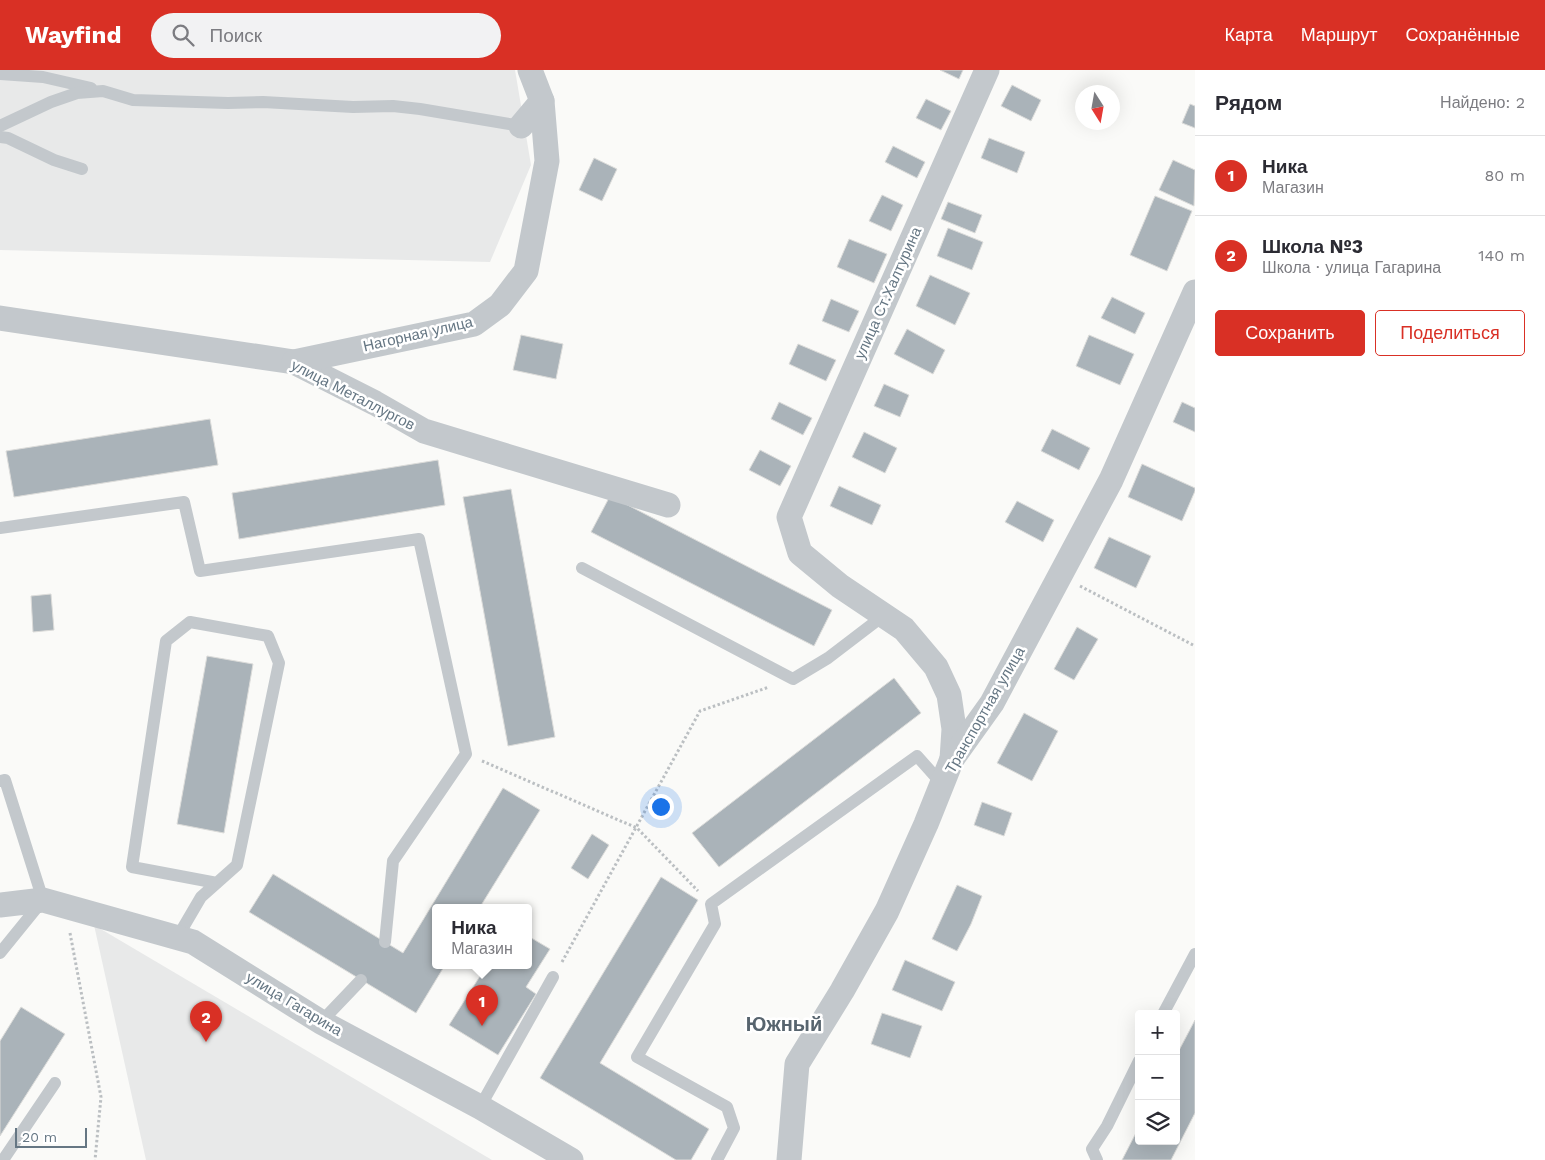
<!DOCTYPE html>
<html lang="ru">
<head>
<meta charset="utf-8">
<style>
  body { margin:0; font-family:"Work Sans",sans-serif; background:#f2f2f3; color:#2b2b33 }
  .controls { position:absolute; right:15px; bottom:15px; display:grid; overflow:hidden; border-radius:5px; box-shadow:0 5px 20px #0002 }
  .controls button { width:45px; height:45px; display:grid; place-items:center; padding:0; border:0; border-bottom:1px solid #e1e1e2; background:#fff; color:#2b2b33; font:25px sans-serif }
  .compass { position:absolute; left:1075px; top:15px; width:45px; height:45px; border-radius:50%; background:#fff; box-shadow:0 5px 20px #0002; rotate:169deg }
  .scale { position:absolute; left:15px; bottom:12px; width:72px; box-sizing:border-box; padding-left:5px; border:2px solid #657683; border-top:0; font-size:14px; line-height:18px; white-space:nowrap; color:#657683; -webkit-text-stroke:4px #fff; paint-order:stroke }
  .you { position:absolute; left:660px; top:736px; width:18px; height:18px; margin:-12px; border:4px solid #fff; border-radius:50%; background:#1a73e8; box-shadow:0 0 0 8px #1a73e833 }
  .badge { display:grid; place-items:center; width:32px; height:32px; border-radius:50%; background:#d93025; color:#fff; font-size:16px; font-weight:700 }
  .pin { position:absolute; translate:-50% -41px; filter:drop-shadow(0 1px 2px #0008) }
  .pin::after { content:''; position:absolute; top:26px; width:18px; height:15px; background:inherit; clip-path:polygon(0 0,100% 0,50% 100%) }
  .popup { position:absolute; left:432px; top:834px; width:100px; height:65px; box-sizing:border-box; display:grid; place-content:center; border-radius:5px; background:#fff; filter:drop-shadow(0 1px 4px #0005); font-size:16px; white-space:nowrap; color:#7c7c81 }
  .popup b { font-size:19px; color:#2b2b33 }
  .popup::after { content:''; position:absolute; left:50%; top:100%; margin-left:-10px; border:10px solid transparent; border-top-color:#fff }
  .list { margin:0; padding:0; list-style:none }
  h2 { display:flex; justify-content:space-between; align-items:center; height:65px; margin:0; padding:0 20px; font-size:21px }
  h2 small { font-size:16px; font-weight:400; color:#7c7c81 }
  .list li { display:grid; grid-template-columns:32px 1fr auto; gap:15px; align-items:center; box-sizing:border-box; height:80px; padding:0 20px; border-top:1px solid #e1e1e2 }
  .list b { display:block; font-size:19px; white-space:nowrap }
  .list p { margin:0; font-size:16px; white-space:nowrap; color:#7c7c81 }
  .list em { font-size:16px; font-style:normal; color:#7c7c81 }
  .actions { display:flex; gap:10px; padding:15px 20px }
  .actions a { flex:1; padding:11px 0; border:1px solid #d93025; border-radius:5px; text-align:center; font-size:18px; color:#d93025 }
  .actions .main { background:#d93025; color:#fff }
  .icon { flex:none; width:28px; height:28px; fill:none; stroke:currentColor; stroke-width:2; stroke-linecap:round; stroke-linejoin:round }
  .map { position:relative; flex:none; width:1195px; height:1090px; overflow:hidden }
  header { display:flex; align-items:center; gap:30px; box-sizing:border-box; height:70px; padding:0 25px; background:#d93025; color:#fff }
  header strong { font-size:24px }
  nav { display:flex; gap:28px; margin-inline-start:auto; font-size:18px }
  .search { width:350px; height:45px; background:#f2f2f3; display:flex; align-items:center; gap:12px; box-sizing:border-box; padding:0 18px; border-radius:28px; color:#7c7c81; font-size:19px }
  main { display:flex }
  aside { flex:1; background:#fff }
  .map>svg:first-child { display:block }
</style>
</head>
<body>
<header>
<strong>Wayfind</strong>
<div class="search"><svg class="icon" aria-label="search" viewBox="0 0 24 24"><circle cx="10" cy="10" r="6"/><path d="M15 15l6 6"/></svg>Поиск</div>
<nav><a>Карта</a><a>Маршрут</a><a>Сохранённые</a></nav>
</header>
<main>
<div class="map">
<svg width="1195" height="1090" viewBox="0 0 1195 1090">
  <rect width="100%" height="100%" fill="#fafaf8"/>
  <!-- built -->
  <g fill="#e8e9e9">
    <path d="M0 0H515L531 95 490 192 0 180Z"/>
    <path d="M94 855 492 1090H146Z"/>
  </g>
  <!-- building -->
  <g fill="#aab3b9" stroke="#dcdcda">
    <path d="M940 0H963L959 9Z"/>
    <path d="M1012 15 1041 30 1031 51 1001 36Z"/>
    <path d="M926 29 951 41 941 60 916 48Z"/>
    <path d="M1190 34 1195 36V58L1182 53Z"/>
    <path d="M989 68 1025 82 1017 103 981 88Z"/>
    <path d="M893 76 925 92 917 108 885 92Z"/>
    <path d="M594 88 617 99 602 131 579 120Z"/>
    <path d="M1173 90 1195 100 1194 136 1159 120Z"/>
    <path d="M882 125 903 135 891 161 869 151Z"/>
    <path d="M1155 126 1192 141 1167 201 1130 185Z"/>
    <path d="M948 132 982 145 975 163 941 149Z"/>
    <path d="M948 158 983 172 972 200 937 186Z"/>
    <path d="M849 169 887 184 874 213 837 197Z"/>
    <path d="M930 205 970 223 955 255 916 236Z"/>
    <path d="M1112 227 1145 243 1135 264 1101 248Z"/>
    <path d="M831 229 859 241 849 262 822 251Z"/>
    <path d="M907 259 945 280 933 304 894 284Z"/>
    <path d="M521 265 563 274 556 309 513 300Z"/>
    <path d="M1089 265 1134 284 1120 315 1076 296Z"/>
    <path d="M798 274 836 290 826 311 789 294Z"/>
    <path d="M884 314 909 325 900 347 874 336Z"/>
    <path d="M779 332 812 348 803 365 771 349Z"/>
    <path d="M1182 332 1195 338V362L1173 352Z"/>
    <path d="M210 349 218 395 14 427 6 381Z"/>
    <path d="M1052 359 1090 378 1079 400 1041 381Z"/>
    <path d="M864 362 897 378 885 403 852 387Z"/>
    <path d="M760 380 791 396 780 416 749 400Z"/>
    <path d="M438 390 445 435 239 469 232 423Z"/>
    <path d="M1142 394 1195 418V421L1182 451 1128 427Z"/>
    <path d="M839 416 881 435 872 455 830 436Z"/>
    <path d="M511 419 555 667 508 676 463 427Z"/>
    <path d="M610 426 832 540 814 576 591 462Z"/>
    <path d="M1017 431 1054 450 1043 472 1005 452Z"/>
    <path d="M1109 467 1151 486 1136 518 1094 498Z"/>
    <path d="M51 524 54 560 33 562 31 526Z"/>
    <path d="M1077 557 1098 569 1074 610 1054 599Z"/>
    <path d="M207 586 253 594 224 763 177 754Z"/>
    <path d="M894 608 921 643 719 797 692 763Z"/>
    <path d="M1024 643 1058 661 1032 711 997 693Z"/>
    <path d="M503 718 540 740 480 837H436V895H445L416 943 249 842 273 804 403 883Z"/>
    <path d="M982 732 1012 743 1004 766 974 755Z"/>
    <path d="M592 764 609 775 588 809 571 798Z"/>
    <path d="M661 807 698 830 600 993 709 1059 691 1090H676L540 1008Z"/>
    <path d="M957 815 982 826 971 854 957 881 932 869Z"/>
    <path d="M528 866 550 879 526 917 536 924 498 985 449 955 487 895H528Z"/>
    <path d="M905 890 955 912 942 941 892 920Z"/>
    <path d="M21 937 65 964 0 1066V971Z"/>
    <path d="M882 943 922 956 910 988 871 974Z"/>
    <path d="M1195 950V1043L1171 1090H1122L1139 1057V1071H1176V986Z"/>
  </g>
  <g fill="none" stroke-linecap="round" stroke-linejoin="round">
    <!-- path -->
    <g stroke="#bbbfc2" stroke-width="3" stroke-dasharray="2.5 2.5" stroke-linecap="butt">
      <path d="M1080 516 1195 576"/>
      <path d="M482 691 637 758 698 821"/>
      <path d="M70 863 101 1027 95 1090"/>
      <path d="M562 892 700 641 769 617"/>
    </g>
    <!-- lane -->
    <g stroke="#c3c8cc" stroke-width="12">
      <path d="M0 4 43 7 91 18"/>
      <path d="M0 56 51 32 77 23 103 21 133 30 228 33 263 32 353 37 393 36 420 39 521 56"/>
      <path d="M0 67 8 68 54 90 82 99"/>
      <path d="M0 458 184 432 200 501 419 469 466 684 393 791 385 872"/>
      <path d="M582 498 793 609 828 588 883 546"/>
      <path d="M0 711 5 710 43 830 0 883"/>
      <path d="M177 868 201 827 237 795 279 593 268 566 190 552 166 571 132 797 217 813"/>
      <path d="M1163 944 1195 884"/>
      <path d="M321 952 361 910"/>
      <path d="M480 1037 553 907"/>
      <path d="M3 1090 55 1013"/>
      <path d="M717 1090 734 1058 727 1037 637 987 715 854 711 834 917 686 942 714"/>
      <path d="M1097 1090 1092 1079 1107 1056 1139 991"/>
    </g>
    <!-- street -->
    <g stroke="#c3c8cc" stroke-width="25">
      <path d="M521 56 542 31"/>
      <path d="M0 248 294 292 375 333 424 361 668 435"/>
      <path d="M294 292 474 254 500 235 526 201 547 91 542 31 530 0"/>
      <path d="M952 689 954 659 949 625 936 597 904 559 840 516 800 483 789 447 987 0"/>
      <path d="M0 835 43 830 193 872 321 952 480 1037 571 1090"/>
      <path d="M789 1090 797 994 842 921 887 841 926 754 952 689 992 633 1111 410 1195 222"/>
    </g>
  </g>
  <g text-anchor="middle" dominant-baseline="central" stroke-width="5" stroke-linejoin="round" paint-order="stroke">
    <!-- street labels -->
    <g font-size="15" fill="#657683" stroke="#fff">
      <text transform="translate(888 223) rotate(-66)">улица Ст.Халтурина</text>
      <text transform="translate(418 264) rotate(-13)">Нагорная улица</text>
      <text transform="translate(353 325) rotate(27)">улица Металлургов</text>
      <text transform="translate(985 640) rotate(-60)">Транспортная улица</text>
      <text transform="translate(294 934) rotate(31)">улица Гагарина</text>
    </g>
    <!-- district labels -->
    <g font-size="20" font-weight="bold" fill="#57646e" stroke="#fff">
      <text x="784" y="954">Южный</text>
    </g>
  </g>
</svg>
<div class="controls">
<button>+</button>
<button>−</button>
<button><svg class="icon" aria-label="layers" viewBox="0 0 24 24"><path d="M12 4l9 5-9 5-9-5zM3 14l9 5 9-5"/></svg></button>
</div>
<svg class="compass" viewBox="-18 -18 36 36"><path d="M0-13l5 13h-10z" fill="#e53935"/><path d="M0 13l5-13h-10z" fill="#7c7c81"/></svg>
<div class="scale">20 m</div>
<div class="you"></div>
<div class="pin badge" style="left:482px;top:956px">1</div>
<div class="popup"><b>Ника</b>Магазин</div>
<div class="pin badge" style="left:206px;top:972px">2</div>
</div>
<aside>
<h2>Рядом<small>Найдено: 2</small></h2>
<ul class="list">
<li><span class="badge">1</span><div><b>Ника</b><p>Магазин</p></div><em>80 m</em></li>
<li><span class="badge">2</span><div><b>Школа №3</b><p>Школа · улица Гагарина</p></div><em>140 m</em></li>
</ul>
<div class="actions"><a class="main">Сохранить</a><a>Поделиться</a></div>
</aside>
</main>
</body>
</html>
